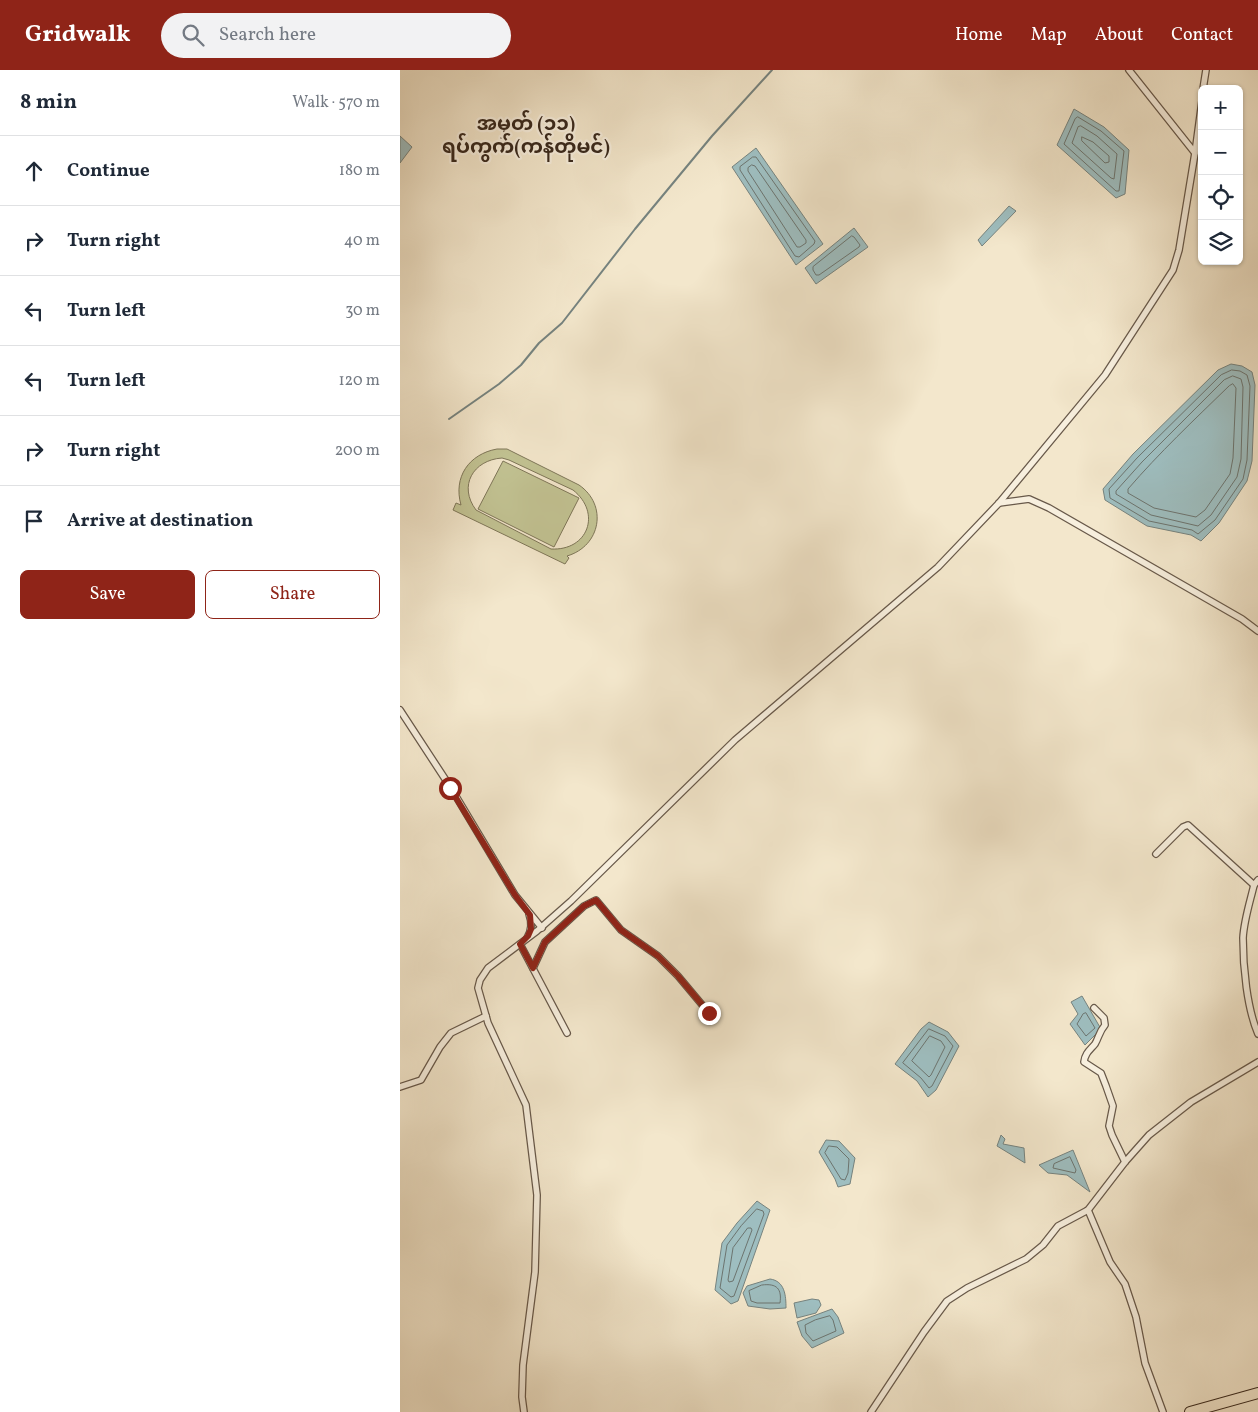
<!DOCTYPE html>
<html lang="en">
<head>
<meta charset="utf-8">
<style>
  body { margin:0; font-family:Vollkorn,"Noto Sans Myanmar",serif; background:#f2f2f3; color:#1f2937 }
  .controls { position:absolute; right:15px; top:15px; display:grid; overflow:hidden; border-radius:8px; box-shadow:0 1px 4px #0004 }
  .controls button { width:45px; height:45px; display:grid; place-items:center; padding:0; border:0; border-bottom:1px solid #e0e1e3; background:#fff; color:#1f2937; font:25px sans-serif }
  .stop { position:absolute; width:15px; height:15px; margin:-11px; border:4px solid #8f2418; border-radius:50%; background:#fff }
  .stop.end { background:#8f2418; border-color:#fff; box-shadow:0 1px 5px #0008 }
  .list { margin:0; padding:0; list-style:none }
  h2 { display:flex; justify-content:space-between; align-items:center; height:65px; margin:0; padding:0 20px; font-size:21px }
  h2 small { font-size:16px; font-weight:400; color:#747a83 }
  .list li { display:grid; grid-template-columns:32px 1fr auto; gap:15px; align-items:center; box-sizing:border-box; height:70px; padding:0 20px; border-top:1px solid #e0e1e3 }
  .list b { display:block; font-size:19px; white-space:nowrap }
  .list em { font-size:16px; font-style:normal; color:#747a83 }
  .actions { display:flex; gap:10px; padding:15px 20px }
  .actions a { flex:1; padding:11px 0; border:1px solid #8f2418; border-radius:8px; text-align:center; font-size:18px; color:#8f2418 }
  .actions .main { background:#8f2418; color:#fff }
  .icon { flex:none; width:28px; height:28px; fill:none; stroke:currentColor; stroke-width:2; stroke-linecap:round; stroke-linejoin:round }
  .map { position:relative; flex:none; width:858px; height:1342px; overflow:hidden }
  header { display:flex; align-items:center; gap:30px; box-sizing:border-box; height:70px; padding:0 25px; background:#8f2418; color:#fff }
  header strong { font-size:24px }
  nav { display:flex; gap:28px; margin-inline-start:auto; font-size:18px }
  .search { width:350px; height:45px; background:#f2f2f3; display:flex; align-items:center; gap:12px; box-sizing:border-box; padding:0 18px; border-radius:28px; color:#747a83; font-size:19px }
  main { display:flex }
  aside { flex:1; background:#fff }
  .map>svg:first-child { display:block }
</style>
</head>
<body>
<header>
<strong>Gridwalk</strong>
<div class="search"><svg class="icon" aria-label="search" viewBox="0 0 24 24"><circle cx="10" cy="10" r="6"/><path d="M15 15l6 6"/></svg>Search here</div>
<nav><a>Home</a><a>Map</a><a>About</a><a>Contact</a></nav>
</header>
<main>
<aside>
<h2>8 min<small>Walk · 570 m</small></h2>
<ul class="list">
<li><svg class="icon" aria-label="ahead" viewBox="0 0 24 24"><path d="M12 20V5M6 11l6-6 6 6"/></svg><div><b>Continue</b></div><em>180 m</em></li>
<li><svg class="icon" aria-label="right" viewBox="0 0 24 24"><path d="M7 20v-9h11M14 6l5 5-5 5"/></svg><div><b>Turn right</b></div><em>40 m</em></li>
<li><svg class="icon" aria-label="left" viewBox="0 0 24 24"><path d="M17 20v-9H6M10 6l-5 5 5 5"/></svg><div><b>Turn left</b></div><em>30 m</em></li>
<li><svg class="icon" aria-label="left" viewBox="0 0 24 24"><path d="M17 20v-9H6M10 6l-5 5 5 5"/></svg><div><b>Turn left</b></div><em>120 m</em></li>
<li><svg class="icon" aria-label="right" viewBox="0 0 24 24"><path d="M7 20v-9h11M14 6l5 5-5 5"/></svg><div><b>Turn right</b></div><em>200 m</em></li>
<li><svg class="icon" aria-label="arrive" viewBox="0 0 24 24"><path d="M6 21V4h12l-3 4 3 4H6"/></svg><div><b>Arrive at destination</b></div></li>
</ul>
<div class="actions"><a class="main">Save</a><a>Share</a></div>
</aside>
<div class="map">
<svg width="858" height="1342" viewBox="0 0 858 1342">
  <rect width="100%" height="100%" fill="#f3e7cc"/>
  <filter id="stains"><feTurbulence type="fractalNoise" baseFrequency=".004" numOctaves="4"/><feColorMatrix values="0 0 0 0 .2 0 0 0 0 .09 0 0 0 0 .02 0 0 0 .5 -.17"/></filter>
  <radialGradient id="worn" r=".72"><stop offset=".6" stop-color="#630" stop-opacity="0"/><stop offset="1" stop-color="#630" stop-opacity=".3"/></radialGradient>
  <!-- green -->
  <g fill="#c2c393" stroke="#7e7658" fill-rule="evenodd">
    <path d="M97 379H107L179 415C208 435 201 476 167 486L169 488 165 494 53 440 56 433 61 435C53 407 69 384 97 379ZM102 388 109 390 173 420C202 443 188 481 151 479L76 440C58 416 73 390 102 388Z"/>
    <path d="M103 391 179 428 154 477 78 439Z"/>
  </g>
  <!-- water -->
  <g fill="#9ebec0" stroke="#76837f">
    <path d="M674 39 704 57 729 80 725 124 716 128 657 75Z"/>
    <path d="M0 66 12 77 0 93Z"/>
    <path d="M356 78 423 174 396 195 332 97Z"/>
    <path d="M609 136 616 141 582 176 578 170Z"/>
    <path d="M454 158 468 177 416 214 405 198Z"/>
    <path d="M831 294 842 296 852 302 855 315 852 391 847 411 819 453 801 471 791 465 747 456 705 430 703 419 733 384 818 300Z"/>
    <path d="M682 926 701 959 685 975 670 954 678 944 671 932Z"/>
    <path d="M529 952 548 962 559 976 536 1020 528 1027 517 1011 495 994 521 959Z"/>
    <path d="M601 1065 605 1069 603 1074 624 1078 625 1093 597 1076Z"/>
    <path d="M426 1070 439 1071 455 1088 450 1114 438 1117 435 1109 419 1082Z"/>
    <path d="M673 1080 690 1122 667 1105 648 1103 639 1095Z"/>
    <path d="M357 1131 370 1140 338 1231 331 1234 315 1220 322 1173 337 1153Z"/>
    <path d="M370 1209C385 1211 386 1226 386 1238L370 1239 348 1236 343 1223 347 1216Z"/>
    <path d="M412 1229 419 1230 421 1235 416 1243 397 1248 394 1233Z"/>
    <path d="M432 1239 438 1247 444 1263 412 1278 402 1266 397 1252Z"/>
  </g>
  <g fill="none" stroke-linecap="round" stroke-linejoin="round">
    <!-- shore -->
    <g stroke="#6c746f" stroke-width="1">
      <path d="M678 47 701 61 724 81 719 121H716L664 74 675 49Z"/>
      <path d="M681 56 697 66 717 84 714 109 711 108 672 73 678 57Z"/>
      <path d="M682 67 693 72 709 86V92L705 93 682 71Z"/>
      <path d="M353 87H356L415 171 414 174 399 187 395 186 340 100V97Z"/>
      <path d="M352 95 355 96 406 170V173L400 177H397L348 101V98Z"/>
      <path d="M452 166 454 167 460 175 459 177 419 205H416L413 200V197Z"/>
      <path d="M832 300 840 301 847 305 850 316 847 390 843 409 815 450 798 464 792 460 749 451 710 428 709 419 737 388 821 305Z"/>
      <path d="M833 306 841 309 843 317 841 389 837 407 811 445 798 456 751 445 716 424V421L742 392 824 310Z"/>
      <path d="M833 314 836 318 833 388 830 404 805 440 796 447 754 438 728 423V419C759 383 794 350 829 316Z"/>
      <path d="M686 943 695 958 686 966 677 954 683 944Z"/>
      <path d="M529 959 545 966 553 976 532 1016 529 1018 521 1008 503 993Z"/>
      <path d="M530 966 541 971 545 977 531 1005 529 1007 512 991Z"/>
      <path d="M429 1076 437 1077 449 1089 448 1103 445 1110 441 1109 425 1083Z"/>
      <path d="M670 1087 676 1100 675 1103 653 1098 654 1094Z"/>
      <path d="M357 1139 363 1141 364 1144 334 1226 331 1227 320 1218 327 1175 341 1156Z"/>
      <path d="M348 1158H351L352 1160 333 1211 329 1212 328 1210 333 1178Z"/>
      <path d="M362 1215C377 1213 382 1219 380 1233H357L351 1231 349 1221Z"/>
      <path d="M430 1246 433 1250 436 1261 413 1271 406 1263 405 1255 415 1250Z"/>
    </g>
    <!-- stream -->
    <path stroke="#76837f" stroke-width="2" d="M49 349 99 314 121 295 139 273 162 253 235 159 312 66 372 0"/>
    <!-- street casing -->
    <g stroke="#68594a" stroke-width="8">
      <g id="street">
        <path d="M729 0 795 83"/>
        <path d="M803 19 806 0"/>
        <path d="M599 433 629 429 649 438 842 549 858 561"/>
        <path d="M0 640 51 718 115 825 142 858"/>
        <path d="M756 784 783 757 788 755 854 815"/>
        <path d="M858 810 854 815C850 832 844 850 843 868 843 897 847 938 858 964"/>
        <path d="M127 868C132 860 132 852 129 844"/>
        <path d="M120 874 167 963"/>
        <path d="M133 898 145 872 184 836 196 830 221 860 258 886 278 906 309 943"/>
        <path d="M694 938 704 948 705 955C699 962 699 967 695 974 690 980 685 983 684 992L701 1003 706 1016 713 1036 709 1056 712 1065 725 1092"/>
        <path d="M0 1017 21 1010 40 977 51 963 86 946"/>
        <path d="M688 1140 710 1192 725 1214 736 1247 745 1293 763 1342"/>
        <path d="M124 1342 122 1327 123 1295 135 1202 137 1125 126 1035 88 953 78 918 80 910 88 898 137 861 171 831 335 670 538 497 599 433 705 305 773 200 779 180 795 83 802 31"/>
        <path d="M471 1342 524 1262 547 1231 567 1218 626 1189 643 1175 658 1156 688 1140 725 1092 749 1065 791 1032 858 992"/>
      </g>
    </g>
    <!-- highway casing -->
    <g stroke="#3a2a1e" stroke-width="12">
      <path id="highway" d="M790 1342 858 1323"/>
    </g>
    <!-- street -->
    <use href="#street" stroke="#f7efde" stroke-width="5.5"/>
    <!-- highway -->
    <use href="#highway" stroke="#f3e7cc" stroke-width="10"/>
  </g>
  <g fill="none" stroke-linecap="round" stroke-linejoin="round">
    <!-- route -->
    <path stroke="#8f2418" stroke-width="6" d="M50 718 115 825 130 845 131 859 128 866 120 874 133 898 145 872 184 836 196 830 221 860 258 886 278 906 309 943"/>
  </g>
  <g text-anchor="middle" dominant-baseline="central" stroke-width="4.5" stroke-linejoin="round" paint-order="stroke">
    <!-- quarter labels -->
    <g font-size="20" font-weight="bold" fill="#3a2a1e" stroke="#f7efde">
      <text x="126" y="55">အမှတ် (၁၁)<tspan x="126" dy="23">ရပ်ကွက်(ကန်တိုမင်)</tspan></text>
    </g>
  </g>
  <rect width="100%" height="100%" filter="url(#stains)"/>
  <rect width="100%" height="100%" fill="url(#worn)"/>
</svg>
<div class="controls">
<button>+</button>
<button>−</button>
<button><svg class="icon" aria-label="locate" viewBox="0 0 24 24"><circle cx="12" cy="12" r="6"/><path d="M12 2v4M12 18v4M2 12h4M18 12h4"/></svg></button>
<button><svg class="icon" aria-label="layers" viewBox="0 0 24 24"><path d="M12 4l9 5-9 5-9-5zM3 14l9 5 9-5"/></svg></button>
</div>
<div class="stop" style="left:50px;top:718px"></div>
<div class="stop end" style="left:309px;top:943px"></div>
</div>
</main>
</body>
</html>
